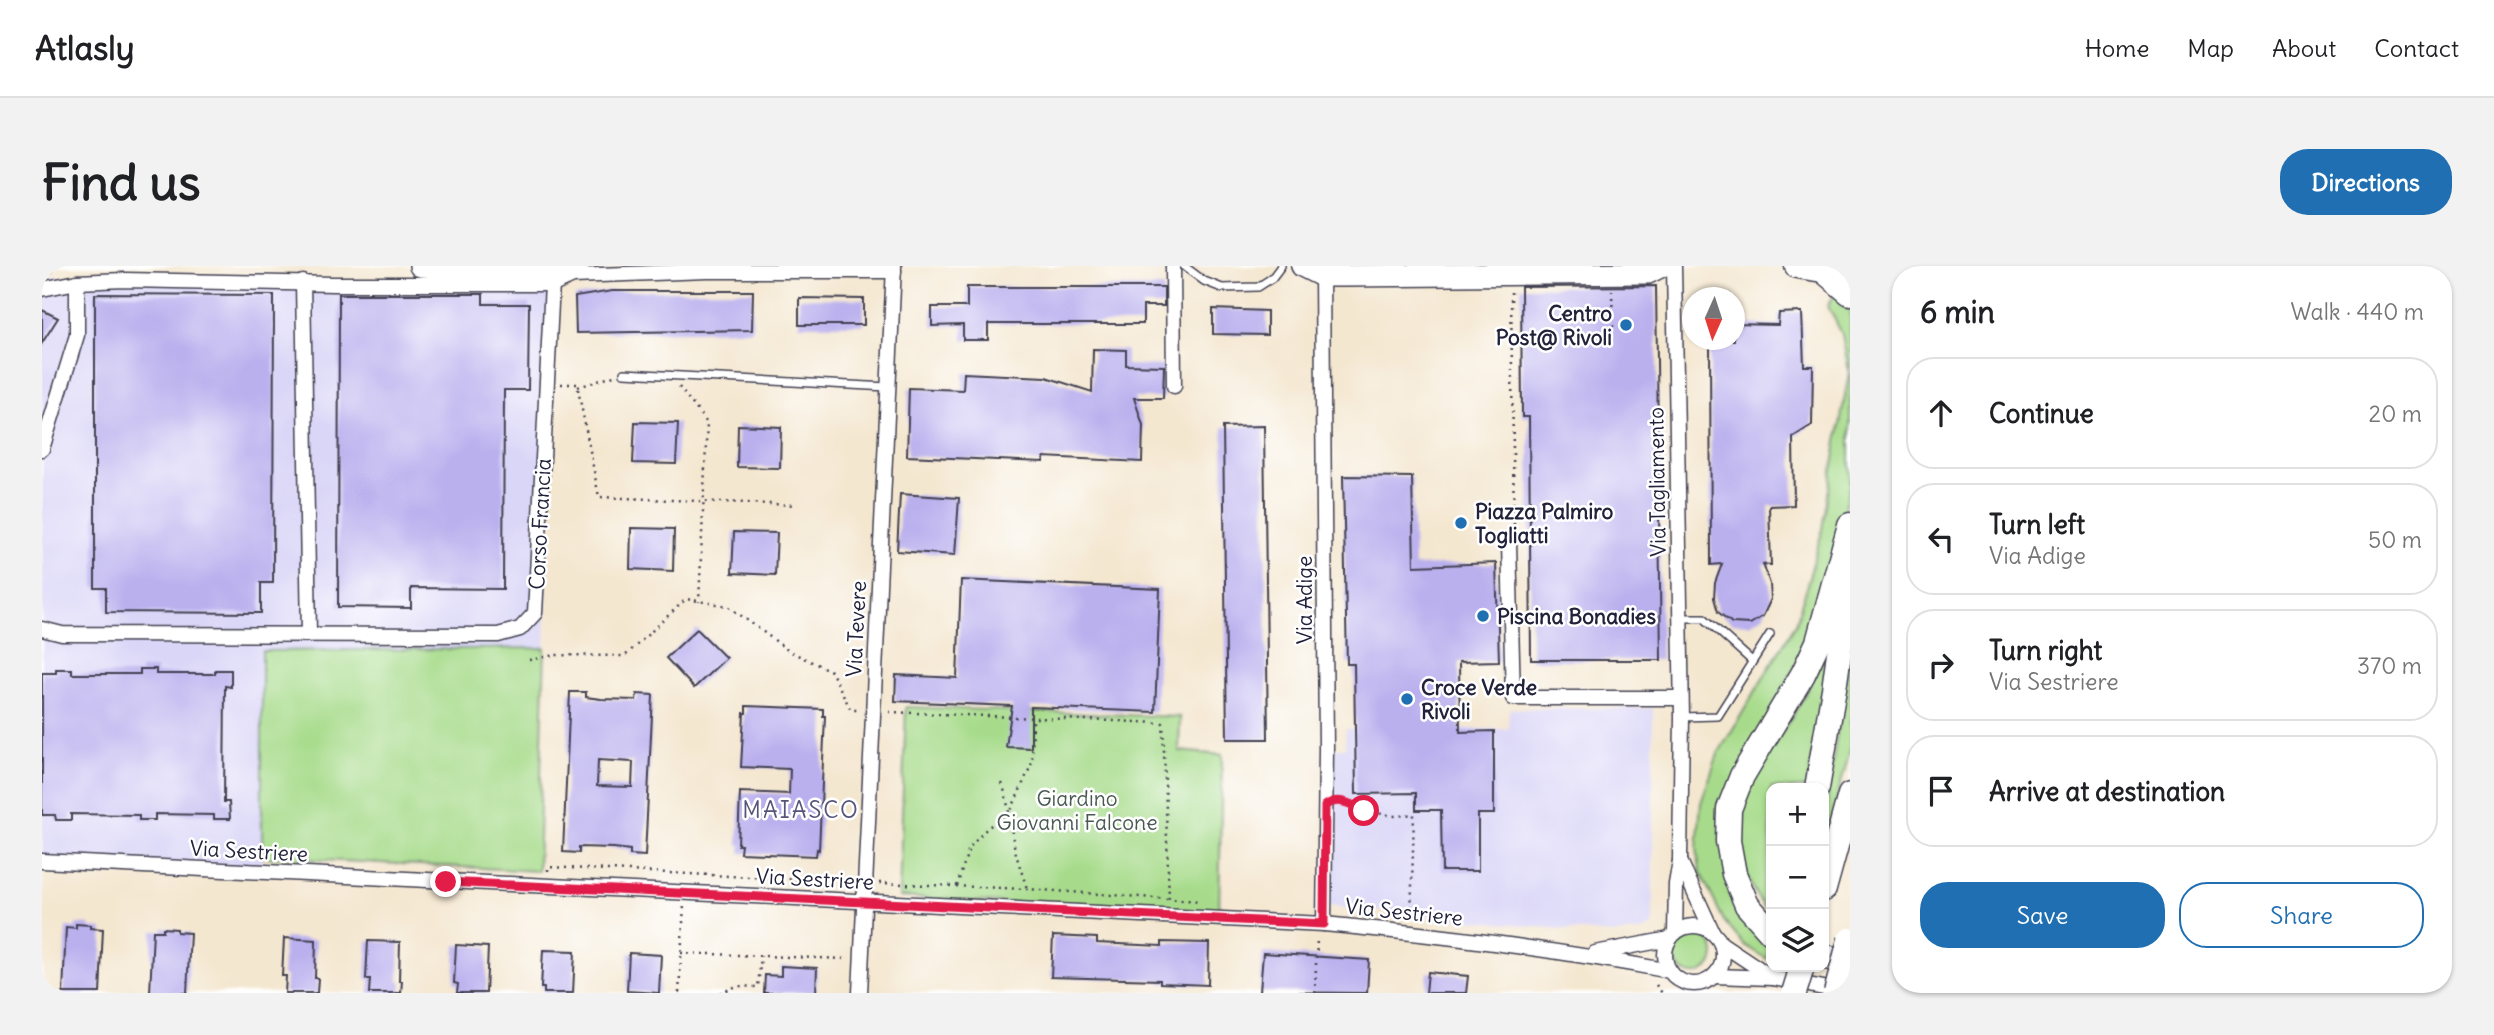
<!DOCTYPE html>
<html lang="en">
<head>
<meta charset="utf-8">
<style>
  body { margin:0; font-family:Delius,sans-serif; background:#f2f2f2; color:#202124 }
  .controls { position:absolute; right:21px; bottom:21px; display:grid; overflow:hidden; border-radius:14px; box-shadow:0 2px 5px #0004 }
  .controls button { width:63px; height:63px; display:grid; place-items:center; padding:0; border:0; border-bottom:2px solid #e0e0e0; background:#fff; color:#202124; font:35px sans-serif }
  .compass { position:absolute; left:1640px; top:21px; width:63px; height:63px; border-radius:50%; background:#fff; box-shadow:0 2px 5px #0004; rotate:183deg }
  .stop { position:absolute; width:21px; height:21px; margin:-16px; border:5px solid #e11d48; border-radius:50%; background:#fff }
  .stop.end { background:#e11d48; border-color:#fff; box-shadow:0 2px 7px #0008 }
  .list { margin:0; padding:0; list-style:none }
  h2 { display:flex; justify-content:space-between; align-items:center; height:91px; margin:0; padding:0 28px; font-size:30px }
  h2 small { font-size:23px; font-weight:400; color:#757577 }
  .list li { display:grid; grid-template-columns:46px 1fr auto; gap:21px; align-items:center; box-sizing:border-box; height:112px; margin:0 14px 14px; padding:0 14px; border:2px solid #e0e0e0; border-radius:28px }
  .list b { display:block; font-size:26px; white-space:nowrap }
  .list p { margin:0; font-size:23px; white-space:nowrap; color:#757577 }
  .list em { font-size:23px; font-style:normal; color:#757577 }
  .actions { display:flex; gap:14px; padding:21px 28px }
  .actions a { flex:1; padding:16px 0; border:2px solid #1f6fb2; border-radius:28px; text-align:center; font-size:24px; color:#1f6fb2 }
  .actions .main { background:#1f6fb2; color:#fff }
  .icon { flex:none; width:38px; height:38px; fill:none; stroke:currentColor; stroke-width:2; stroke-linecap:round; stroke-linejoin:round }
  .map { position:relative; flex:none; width:1808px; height:727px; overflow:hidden; border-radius:28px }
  header { display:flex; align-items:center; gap:42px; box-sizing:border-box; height:98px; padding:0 35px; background:#fff; border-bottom:2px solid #e0e0e0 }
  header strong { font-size:33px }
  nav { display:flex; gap:38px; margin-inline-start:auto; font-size:24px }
  .intro { display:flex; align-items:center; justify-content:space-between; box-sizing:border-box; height:168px; padding:0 42px }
  h1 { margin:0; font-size:49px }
  .button { padding:18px 32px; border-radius:28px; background:#1f6fb2; color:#fff; font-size:24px; font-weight:700 }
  main { display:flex; gap:42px; padding:0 42px }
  aside { flex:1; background:#fff; border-radius:28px; box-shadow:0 2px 5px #0004 }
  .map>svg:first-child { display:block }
</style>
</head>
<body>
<header>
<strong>Atlasly</strong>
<nav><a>Home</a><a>Map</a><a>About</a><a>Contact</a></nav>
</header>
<div class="intro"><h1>Find us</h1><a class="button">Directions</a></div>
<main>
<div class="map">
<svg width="1808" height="727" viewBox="0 0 1808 727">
  <rect width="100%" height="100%" fill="#fff"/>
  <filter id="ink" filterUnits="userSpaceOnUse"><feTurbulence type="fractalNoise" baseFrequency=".0143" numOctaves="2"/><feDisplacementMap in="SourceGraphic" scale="14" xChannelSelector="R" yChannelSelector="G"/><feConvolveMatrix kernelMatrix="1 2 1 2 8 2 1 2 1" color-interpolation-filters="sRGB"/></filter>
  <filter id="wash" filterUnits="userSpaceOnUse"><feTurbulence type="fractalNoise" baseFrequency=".00686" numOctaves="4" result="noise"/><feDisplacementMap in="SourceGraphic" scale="28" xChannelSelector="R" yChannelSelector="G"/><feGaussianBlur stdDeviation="1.57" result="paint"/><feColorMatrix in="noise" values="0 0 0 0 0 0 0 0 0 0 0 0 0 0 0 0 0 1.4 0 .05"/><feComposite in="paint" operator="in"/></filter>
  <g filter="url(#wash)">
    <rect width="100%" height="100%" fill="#f4e7d0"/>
    <!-- built -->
    <g fill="#dad6f7">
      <path d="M3 11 513 18 503 382 220 385V602L0 592V12Z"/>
      <path d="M1611 442V660L1597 666 1571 668 1286 640V482H1303L1304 463H1466L1467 443Z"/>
    </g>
    <!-- green -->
    <g fill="#a7db8b" stroke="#647e63" stroke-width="2">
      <path d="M1794 26 1808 41V218L1800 254 1768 372 1680 540 1716 668 1728 679 1725 693 1702 679 1682 655 1658 606 1655 582 1659 537 1676 488 1754 357 1779 269 1807 106 1800 68 1786 40Z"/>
      <path d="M503 382 496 605 220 591V385Z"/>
      <path d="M1808 384V484L1785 568 1782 566V552Z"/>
      <path d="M1784 391 1786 396 1765 522H1729V649C1699 617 1689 564 1707 523 1721 491 1743 464 1760 434 1767 421 1773 408 1779 395Z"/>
      <path d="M864 441 1138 451 1137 485 1180 489 1177 649 857 631Z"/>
      <circle cx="1652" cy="688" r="20"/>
    </g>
    <g id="blocks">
      <!-- building -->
      <g fill="#bab0ee" fill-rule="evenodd">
        <path d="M1614 20 1619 394H1489L1487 151H1480L1479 21Z"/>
        <path d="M925 21H1122V40H1101V58H946V74H921V59L890 60V41H925Z"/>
        <path d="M570 25H711L710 64 534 67 533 31Z"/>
        <path d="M53 28 232 29 231 317H219V347L64 346V322H53Z"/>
        <path d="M297 28H441V38H487L486 124H462L461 323 369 322V342L296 341Z"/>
        <path d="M757 32 822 33V59H757Z"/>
        <path d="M1171 43 1225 45V69L1171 68Z"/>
        <path d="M0 44 16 52 0 77Z"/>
        <path d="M1760 46 1762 100H1771L1770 159 1751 171 1752 239 1727 240 1729 299 1721 298 1728 318 1729 333 1721 350 1708 358 1690 357 1676 346 1672 332 1673 317 1680 298 1669 299 1668 74H1692V58L1736 59 1737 47Z"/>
        <path d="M1051 83 1084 84V99L1122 100 1121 132H1092L1101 159 1100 196 1002 191V196L865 190 867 122 921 124 922 107 1004 111 1050 126Z"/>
        <path d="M593 156 636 157 634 198 591 197Z"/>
        <path d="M696 159 739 161 738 202 695 201Z"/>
        <path d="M1222 160 1226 473H1185L1181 161Z"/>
        <path d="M1301 210 1370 211 1372 300 1454 297 1457 395 1417 396 1418 466 1452 465V548H1436V605H1400L1399 544H1374V527L1314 528 1312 398H1305Z"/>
        <path d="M858 228 917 232 913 289 855 285Z"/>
        <path d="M589 262 632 263 631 305 588 303Z"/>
        <path d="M692 266 735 267 733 309 690 307Z"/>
        <path d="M919 314 1118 323 1113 446 989 441V482L964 481 970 440 853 435 854 409 915 412Z"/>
        <path d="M655 363 684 392 652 422 624 392Z"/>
        <path d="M14 403H30V408H98V403H114V408H173V404H189V421L183 420 182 536H187L188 553H172V549L113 548V554H97V549L29 548V554H14L13 549H0V407H14Z"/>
        <path d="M528 426H544V431L559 433 594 434 595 428 611 429 603 590 588 589V584L572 582 537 581V587L521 586ZM556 494 591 496 590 521 555 520Z"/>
        <path d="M704 440 781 443V450H783L777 584 775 583 774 590 698 587 699 579H696L698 526 747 528 748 503 699 501 702 447H704Z"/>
        <path d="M34 658 48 659V662L61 663 58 727H21L24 661 34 662Z"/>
        <path d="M121 662 135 663V666L148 667 145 727H108L111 665H121Z"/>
        <path d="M1011 670 1055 672V677L1120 680V676L1167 677 1166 719 1118 717V714L1009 711Z"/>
        <path d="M242 672 274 674 273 712H276L275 727H243L244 710H240Z"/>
        <path d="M326 675 358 676 357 715H360L359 727H327L328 713H324Z"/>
        <path d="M414 679 446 681 444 727H415L416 718 412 717Z"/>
        <path d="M501 684 533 685 531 727H502V722H499Z"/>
        <path d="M587 687 619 689 617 727 585 725Z"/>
        <path d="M1221 687 1327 694 1325 727 1218 726Z"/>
        <path d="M739 700 775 702 774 726 722 727 723 709 739 710Z"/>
        <path d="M1386 706 1426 710 1424 727H1384Z"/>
      </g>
    </g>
  </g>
  <g filter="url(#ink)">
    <use href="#blocks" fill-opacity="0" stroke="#424051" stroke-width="2"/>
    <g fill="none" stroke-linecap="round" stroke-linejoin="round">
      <!-- service casing -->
      <g stroke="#424051" stroke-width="10">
        <g id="service">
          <path d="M1142 0 1162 15 1180 22 1216 21 1230 12 1239 0"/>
          <path d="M582 107 846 121"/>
          <path d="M1639 352H1662L1710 395"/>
          <path d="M1640 451 1676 450 1728 368"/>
        </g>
      </g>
      <!-- minor casing -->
      <g stroke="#424051" stroke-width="17">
        <g id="minor">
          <path d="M1131 0 1132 120"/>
          <path d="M1632 0 1640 451 1638 595 1634 618 1633 667"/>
          <path d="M0 4 4 0"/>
          <path d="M1280 10 1284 483 1282 658"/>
          <path d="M261 16 267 368"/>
          <path d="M0 23 35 16 82 14 292 18H513L531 10 665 5H852"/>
          <path d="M0 183 35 69V16"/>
          <path d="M1467 277 1471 432H1639"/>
          <path d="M0 363 20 368 456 369 478 363 493 347 510 18"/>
          <path d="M0 595 1282 658C1398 669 1513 683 1628 705"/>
          <path d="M1638 595 1671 667"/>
          <circle cx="1652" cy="689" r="29"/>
          <path d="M1680 678 1731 712"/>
          <path d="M1553 687 1628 673"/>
          <path d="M1672 710 1731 712 1802 726"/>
          <path d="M818 727 852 0"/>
        </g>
      </g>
      <!-- primary casing -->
      <g stroke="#424051" stroke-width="24">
        <g id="primary">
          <path d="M378 0 506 7 534 0"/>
          <path d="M1260 0 1280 10H1302L1606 7 1620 0"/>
        </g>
      </g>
      <!-- motorway casing -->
      <g stroke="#424051" stroke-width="27">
        <g id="motorway">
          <path d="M1755 0 1781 4 1808 27"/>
          <path d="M1775 522 1792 423 1808 309"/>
          <path d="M1782 623 1808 529"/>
          <path d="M1729 666 1705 639 1692 608 1686 575 1687 543 1700 510 1761 408 1776 376 1808 259"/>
          <path d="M1782 691 1808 695"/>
        </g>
      </g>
      <!-- path -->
      <g stroke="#424051" stroke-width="2.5" stroke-dasharray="2 5" stroke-linecap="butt">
        <path d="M1570 24 1571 63"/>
        <path d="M1469 26 1472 264"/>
        <path d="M519 118H535L557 231 753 239"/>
        <path d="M536 121 572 110"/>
        <path d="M637 121 665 157 657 336"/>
        <path d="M487 394 512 389 583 390 644 333 686 340 747 385 789 405 809 444H816"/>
        <path d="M847 446 1121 457 1127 633 1158 635"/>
        <path d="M960 517C967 537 968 558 972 579 975 594 981 609 985 623"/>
        <path d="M1298 535 1322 545 1353 550 1372 548 1369 653"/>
        <path d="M506 605V601L809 616"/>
        <path d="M837 617 985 623 1127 633"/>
        <path d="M915 620 927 582 946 561 967 549 990 497 991 453"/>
        <path d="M639 687 804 693"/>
        <path d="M1614 719 1620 727"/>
        <path d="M637 727 642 639"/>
        <path d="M678 727 695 720 716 721 719 690"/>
        <path d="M1273 727 1275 672"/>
      </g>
      <!-- service -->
      <use href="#service" stroke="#fff" stroke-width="7"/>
      <!-- minor -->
      <use href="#minor" stroke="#fff" stroke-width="14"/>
      <!-- primary -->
      <use href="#primary" stroke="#fff" stroke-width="21"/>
      <!-- motorway -->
      <use href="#motorway" stroke="#fff" stroke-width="24"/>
      <!-- motorway-bridge casing -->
      <g stroke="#424051" stroke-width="27" stroke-linecap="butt">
        <g id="motorway-bridge">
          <path d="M1752 727 1760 701"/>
          <path d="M1794 727 1808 674"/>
        </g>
      </g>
      <!-- motorway-bridge -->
      <use href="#motorway-bridge" stroke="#fff" stroke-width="24"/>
    </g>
  </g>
  <g fill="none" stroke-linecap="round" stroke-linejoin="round" filter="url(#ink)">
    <!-- route -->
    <path stroke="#e11d48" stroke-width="9" d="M404 616 1282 658 1283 540C1296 530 1309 538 1322 545"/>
  </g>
  <!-- markers -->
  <g fill="#1f6fb2" stroke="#fff" stroke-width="2.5">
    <circle cx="1584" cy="59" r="7"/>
    <circle cx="1419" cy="257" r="7"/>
    <circle cx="1441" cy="350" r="7"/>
    <circle cx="1365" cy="433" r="7"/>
  </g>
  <g text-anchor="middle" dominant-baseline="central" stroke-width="5" stroke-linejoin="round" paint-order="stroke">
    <!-- poi labels -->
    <g font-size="21" font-weight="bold" fill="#22223b" stroke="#fff" text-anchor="start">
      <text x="1570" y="47" text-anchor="end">Centro<tspan x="1570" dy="24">Post@ Rivoli</tspan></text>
      <text x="1433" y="245">Piazza Palmiro<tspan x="1433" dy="24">Togliatti</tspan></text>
      <text x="1455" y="350">Piscina Bonadies</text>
      <text x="1379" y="421">Croce Verde<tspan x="1379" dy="24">Rivoli</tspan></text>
    </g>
    <!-- street labels -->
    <g font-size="21" fill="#22223b" stroke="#fff">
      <text transform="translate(1615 216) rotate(-91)">Via Tagliamento</text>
      <text transform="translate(498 258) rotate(-87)">Corso Francia</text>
      <text transform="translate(1262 334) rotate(-90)">Via Adige</text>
      <text transform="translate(814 363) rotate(-87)">Via Tevere</text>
      <text transform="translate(207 585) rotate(3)">Via Sestriere</text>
      <text transform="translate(773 613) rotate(3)">Via Sestriere</text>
      <text transform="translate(1362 646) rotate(6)">Via Sestriere</text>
    </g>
    <!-- park labels -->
    <g font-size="21" fill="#4a5a53" stroke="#fff">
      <text x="1035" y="532">Giardino<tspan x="1035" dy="24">Giovanni Falcone</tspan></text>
    </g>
    <!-- neighbourhood labels -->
    <g font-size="23" letter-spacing="2" fill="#57547a" stroke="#fff">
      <text x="759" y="543">MAIASCO</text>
    </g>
  </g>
</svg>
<div class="controls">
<button>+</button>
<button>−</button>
<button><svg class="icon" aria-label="layers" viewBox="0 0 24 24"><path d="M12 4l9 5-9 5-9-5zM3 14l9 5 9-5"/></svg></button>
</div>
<svg class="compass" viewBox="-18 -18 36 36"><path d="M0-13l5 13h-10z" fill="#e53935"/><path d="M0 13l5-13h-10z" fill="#757577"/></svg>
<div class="stop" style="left:1322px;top:545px"></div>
<div class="stop end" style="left:404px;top:616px"></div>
</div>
<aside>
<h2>6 min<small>Walk · 440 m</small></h2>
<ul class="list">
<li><svg class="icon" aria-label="ahead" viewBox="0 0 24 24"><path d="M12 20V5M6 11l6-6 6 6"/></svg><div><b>Continue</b></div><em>20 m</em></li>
<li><svg class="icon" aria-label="left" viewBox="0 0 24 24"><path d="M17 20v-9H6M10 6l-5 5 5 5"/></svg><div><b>Turn left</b><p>Via Adige</p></div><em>50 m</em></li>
<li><svg class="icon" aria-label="right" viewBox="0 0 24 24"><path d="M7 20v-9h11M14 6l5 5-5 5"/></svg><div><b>Turn right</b><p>Via Sestriere</p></div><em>370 m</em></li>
<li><svg class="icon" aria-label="arrive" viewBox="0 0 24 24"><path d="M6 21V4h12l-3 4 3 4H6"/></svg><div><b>Arrive at destination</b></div></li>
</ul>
<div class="actions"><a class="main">Save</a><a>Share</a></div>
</aside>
</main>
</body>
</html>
